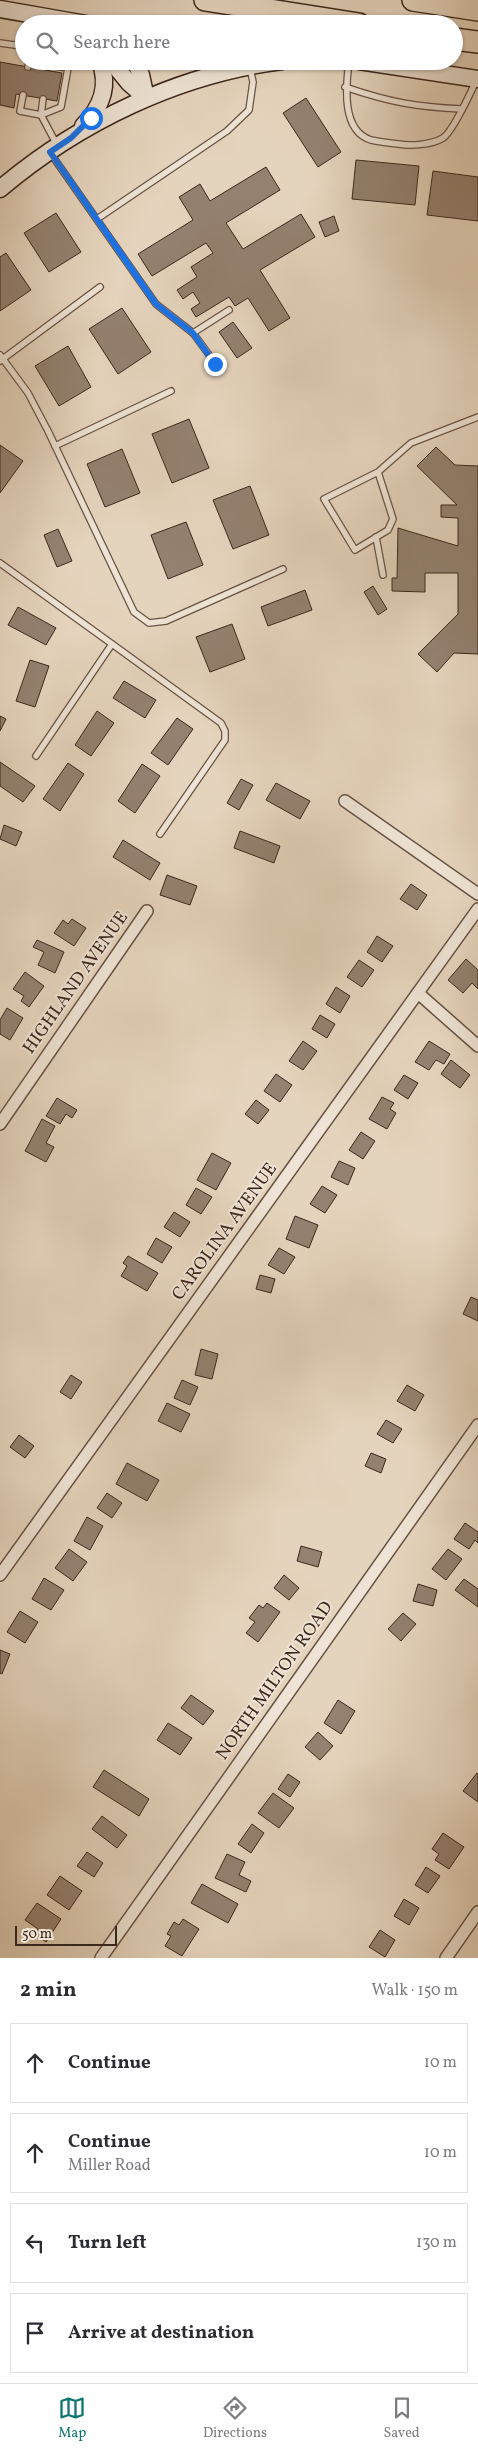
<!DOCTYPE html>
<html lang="en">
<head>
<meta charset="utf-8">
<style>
  body { margin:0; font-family:Vollkorn,serif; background:#f7f7f7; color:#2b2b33 }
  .scale { position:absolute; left:15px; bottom:12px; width:102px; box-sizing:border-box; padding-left:5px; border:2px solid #3d281d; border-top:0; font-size:14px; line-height:18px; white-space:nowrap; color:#3d281d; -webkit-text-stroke:4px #eee3d4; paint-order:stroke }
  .stop { position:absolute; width:15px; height:15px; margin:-11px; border:4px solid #1a73e8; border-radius:50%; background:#fff }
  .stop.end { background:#1a73e8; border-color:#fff; box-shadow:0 1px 5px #0008 }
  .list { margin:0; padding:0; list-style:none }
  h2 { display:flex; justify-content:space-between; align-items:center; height:65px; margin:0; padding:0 20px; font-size:21px }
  h2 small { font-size:16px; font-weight:400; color:#7c7c81 }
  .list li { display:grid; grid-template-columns:32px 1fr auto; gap:15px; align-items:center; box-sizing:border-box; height:80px; margin:0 10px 10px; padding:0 10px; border:1px solid #e1e1e2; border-radius:0px }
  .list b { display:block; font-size:19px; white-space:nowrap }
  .list p { margin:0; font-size:16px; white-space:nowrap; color:#7c7c81 }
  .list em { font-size:16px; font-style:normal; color:#7c7c81 }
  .icon { flex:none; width:28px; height:28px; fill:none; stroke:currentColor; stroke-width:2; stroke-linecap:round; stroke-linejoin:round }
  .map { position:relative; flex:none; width:478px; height:1958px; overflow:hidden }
  .search { position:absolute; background:#fff; box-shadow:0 1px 4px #0004; left:15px; right:15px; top:15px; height:55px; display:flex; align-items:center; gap:12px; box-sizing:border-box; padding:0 18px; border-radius:28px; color:#7c7c81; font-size:19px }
  .sheet { height:425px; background:#fff }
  nav { display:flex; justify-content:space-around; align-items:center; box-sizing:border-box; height:70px; border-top:1px solid #e1e1e2; background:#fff; font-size:14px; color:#7c7c81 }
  nav a { display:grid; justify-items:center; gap:2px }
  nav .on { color:#0f766e }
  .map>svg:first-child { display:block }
</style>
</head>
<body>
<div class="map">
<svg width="478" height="1958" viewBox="0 0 478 1958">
  <rect width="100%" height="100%" fill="#e5d4bd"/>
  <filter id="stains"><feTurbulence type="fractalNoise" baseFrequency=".004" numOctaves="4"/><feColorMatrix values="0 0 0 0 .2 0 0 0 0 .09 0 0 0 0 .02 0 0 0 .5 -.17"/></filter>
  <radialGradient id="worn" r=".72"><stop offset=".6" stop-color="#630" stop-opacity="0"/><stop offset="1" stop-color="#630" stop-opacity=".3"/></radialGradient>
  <!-- building -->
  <g fill="#948170" stroke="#3d281d">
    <path d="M0 62 62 73 57 101 16 94 14 108 0 105Z"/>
    <path d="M306 98 341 152 318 167 283 113Z"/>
    <path d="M356 160 419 166 415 205 352 199Z"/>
    <path d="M266 167 280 190 226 223 243 249 301 214 315 237 260 270 290 318 269 331 248 298 235 306 229 297 196 317 191 309 200 303 193 292 183 299 177 290 197 277 191 267 213 253 206 243 152 276 138 254 193 220 179 197 200 184 210 201Z"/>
    <path d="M433 171 478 177V221L427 215Z"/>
    <path d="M56 213 81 252 49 272 24 233Z"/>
    <path d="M334 216 339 231 325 237 319 222Z"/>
    <path d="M6 253 31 290 0 311V257Z"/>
    <path d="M122 308 151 352 118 374 89 329Z"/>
    <path d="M233 322 252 348 237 358 219 332Z"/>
    <path d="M68 346 91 387 59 406 35 366Z"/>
    <path d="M189 419 209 468 172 483 152 434Z"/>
    <path d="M0 445 23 461 0 493Z"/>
    <path d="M436 447 455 465 478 466V654L454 653 437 672 418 654 458 614V573H425V592L392 591V578H397L398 528 458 546V518L441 517V505H457L417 466Z"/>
    <path d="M122 449 140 493 105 507 87 464Z"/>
    <path d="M250 486 269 535 233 549 213 500Z"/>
    <path d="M186 522 203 565 168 579 151 535Z"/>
    <path d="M58 529 72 561 57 567 44 535Z"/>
    <path d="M373 586 387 609 378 615 364 592Z"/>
    <path d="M305 590 312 610 268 626 261 607Z"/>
    <path d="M18 607 56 628 46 645 8 625Z"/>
    <path d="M232 624 245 659 210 672 196 637Z"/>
    <path d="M30 660 49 666 35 707 16 701Z"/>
    <path d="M124 681 156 700 145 718 113 698Z"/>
    <path d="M97 711 114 723 91 756 75 745Z"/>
    <path d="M0 716 6 719 0 731Z"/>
    <path d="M177 718 193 729 168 765 151 753Z"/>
    <path d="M0 762 35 786 23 802 0 786Z"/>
    <path d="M68 763 84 774 60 811 43 799Z"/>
    <path d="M142 764 160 776 135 813 118 801Z"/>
    <path d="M241 779 253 785 239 810 227 803Z"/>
    <path d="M276 783 310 801 300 819 266 800Z"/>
    <path d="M4 825 22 832 16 846 0 839Z"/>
    <path d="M240 831 280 846 274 863 234 848Z"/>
    <path d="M123 840 160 863 150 880 113 857Z"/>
    <path d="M167 875 197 886 190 905 160 895Z"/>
    <path d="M411 884 427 895 417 910 400 899Z"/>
    <path d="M72 919 86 928 74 946 54 933 63 920 68 924Z"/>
    <path d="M377 936 393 946 382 962 367 952Z"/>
    <path d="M37 940 64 952 55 973 38 965 44 952 33 947Z"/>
    <path d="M466 959 478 970V989L472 983 463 993 448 980Z"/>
    <path d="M359 960 374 970 362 987 347 977Z"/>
    <path d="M25 972 44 986 29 1007 21 1001 24 996 13 989Z"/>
    <path d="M336 987 350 996 340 1013 326 1004Z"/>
    <path d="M7 1008 23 1018 10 1040 0 1034V1020Z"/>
    <path d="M320 1015 335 1024 327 1038 312 1029Z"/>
    <path d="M303 1041 317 1051 303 1070 289 1061Z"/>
    <path d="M429 1041 450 1054 444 1064 436 1060 429 1070 415 1062Z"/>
    <path d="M451 1060 470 1075 460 1088 441 1074Z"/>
    <path d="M276 1074 292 1085 280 1102 264 1091Z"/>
    <path d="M404 1075 418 1083 408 1099 394 1090Z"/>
    <path d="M382 1097 394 1103 390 1109 396 1113 387 1129 369 1119Z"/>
    <path d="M57 1098 77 1110 72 1118 66 1114 60 1124 46 1116Z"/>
    <path d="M256 1100 269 1110 258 1124 245 1114Z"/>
    <path d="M42 1119 55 1126 46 1143 54 1147 46 1162 25 1151Z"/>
    <path d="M361 1132 375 1141 363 1159 349 1150Z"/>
    <path d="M212 1153 231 1163 216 1190 197 1180Z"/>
    <path d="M339 1161 355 1168 348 1185 331 1177Z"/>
    <path d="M322 1186 337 1195 325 1213 310 1204Z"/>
    <path d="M196 1188 212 1197 201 1214 186 1205Z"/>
    <path d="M174 1212 190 1222 180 1237 164 1227Z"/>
    <path d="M295 1216 318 1225 309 1248 286 1239Z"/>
    <path d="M156 1238 172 1247 162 1263 147 1254Z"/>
    <path d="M279 1248 295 1257 284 1274 268 1265Z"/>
    <path d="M128 1256 158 1273 147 1291 121 1276 127 1266 123 1263Z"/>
    <path d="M260 1275 275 1279 271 1293 256 1289Z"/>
    <path d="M471 1297 478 1300V1321L463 1314Z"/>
    <path d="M201 1349 218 1354 212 1379 195 1375Z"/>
    <path d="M71 1375 82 1382 71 1399 60 1392Z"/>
    <path d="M182 1380 198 1387 190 1405 174 1398Z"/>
    <path d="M407 1385 424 1395 415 1411 397 1401Z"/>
    <path d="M167 1403 190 1414 181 1432 158 1421Z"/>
    <path d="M386 1420 402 1429 393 1443 377 1434Z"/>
    <path d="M19 1435 34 1446 25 1458 10 1447Z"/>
    <path d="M371 1453 386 1459 381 1473 365 1466Z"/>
    <path d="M127 1463 159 1480 147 1501 116 1484Z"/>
    <path d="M107 1493 122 1503 112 1518 97 1508Z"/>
    <path d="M87 1517 103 1526 90 1550 74 1541Z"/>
    <path d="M465 1523 478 1532V1543L475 1540 469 1549 454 1539Z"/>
    <path d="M301 1546 322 1552 318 1567 297 1561Z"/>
    <path d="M69 1549 87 1562 73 1581 55 1568Z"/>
    <path d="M448 1549 462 1559 446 1580 432 1569Z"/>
    <path d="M284 1575 299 1588 289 1600 274 1588Z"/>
    <path d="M44 1578 64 1590 51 1610 32 1599Z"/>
    <path d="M464 1579 478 1589V1607L455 1590Z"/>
    <path d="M418 1584 437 1590 433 1606 413 1601Z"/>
    <path d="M267 1603 280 1612 258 1642 246 1633 255 1622 249 1618 259 1605 263 1608Z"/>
    <path d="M20 1611 38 1622 25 1643 7 1632Z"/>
    <path d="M403 1613 416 1624 401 1641 388 1629Z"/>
    <path d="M0 1650 10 1654 2 1674 0 1673Z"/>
    <path d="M191 1695 214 1711 203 1725 181 1708Z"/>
    <path d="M338 1700 355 1711 341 1734 324 1723Z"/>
    <path d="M168 1723 192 1738 180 1755 157 1740Z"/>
    <path d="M318 1732 333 1746 320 1760 305 1747Z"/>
    <path d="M104 1770 149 1799 139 1816 93 1787Z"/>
    <path d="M477 1773 478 1774V1802L463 1791Z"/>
    <path d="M288 1774 300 1782 290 1797 278 1789Z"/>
    <path d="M273 1793 294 1808 279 1828 258 1813Z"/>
    <path d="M102 1816 127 1835 117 1848 92 1829Z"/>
    <path d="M252 1824 264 1833 251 1853 238 1844Z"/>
    <path d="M443 1833 464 1847 449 1869 435 1860 439 1854 432 1849Z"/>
    <path d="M87 1852 103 1863 94 1877 77 1866Z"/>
    <path d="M227 1854 245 1862 239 1875 251 1881 246 1892 215 1878Z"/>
    <path d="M426 1867 440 1876 428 1893 415 1885Z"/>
    <path d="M60 1876 82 1891 69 1910 47 1895Z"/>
    <path d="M202 1884 238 1904 228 1923 191 1903Z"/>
    <path d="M404 1899 419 1908 409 1925 394 1916Z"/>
    <path d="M37 1903 61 1919 46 1942 35 1934 38 1929 25 1920Z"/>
    <path d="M183 1919 199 1929 182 1956 165 1946 171 1936 167 1934 174 1922 179 1925Z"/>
    <path d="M380 1930 395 1940 385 1957 369 1947Z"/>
  </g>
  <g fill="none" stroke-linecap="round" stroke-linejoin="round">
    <!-- service casing -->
    <g stroke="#675345" stroke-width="8">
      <g id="service">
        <path d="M24 34V50"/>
        <path d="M0 43 22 46"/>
        <path d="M349 61C346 85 341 131 371 140 380 142 389 143 398 144 411 146 431 145 443 138 453 131 470 94 476 81"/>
        <path d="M345 87C389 102 416 107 462 109"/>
        <path d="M23 95 20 111 41 115 61 107 68 68 29 62 28 67"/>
        <path d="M43 99 41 115 57 145"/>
        <path d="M51 154 156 304 193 333 229 310"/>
        <path d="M97 219 227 131 249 110 253 82 250 68"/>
        <path d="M193 333 215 363"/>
        <path d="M0 355 28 393 48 431 134 612 149 623 166 621 283 569"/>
        <path d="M0 361 100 287"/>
        <path d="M55 446 171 391"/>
        <path d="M378 472 393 519 388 530 355 550 324 499 378 472 411 443 478 417"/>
        <path d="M376 537 383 575"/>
        <path d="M0 563 112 644 36 756"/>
        <path d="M112 644 221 723 225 731V740L160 834"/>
      </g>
    </g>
    <!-- minor casing -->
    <g stroke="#675345" stroke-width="14">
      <g id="minor">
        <path d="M345 801 478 894"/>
        <path d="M418 993 478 1046"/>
        <path d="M0 1124 147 911"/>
        <path d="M0 1575 478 909"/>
        <path d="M101 1958 478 1425"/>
        <path d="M446 1958 478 1912"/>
      </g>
    </g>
    <!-- secondary casing -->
    <g stroke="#3d281d" stroke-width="19">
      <g id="secondary">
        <path d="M0 9 86 24"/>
        <path d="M111 61 129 83 146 98"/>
        <path d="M135 61 141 75 146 98"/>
        <path d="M359 61 478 79"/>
        <path d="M83 126C101 108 110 87 100 61"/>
        <path d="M0 189C79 122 179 74 282 61"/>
      </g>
    </g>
    <!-- motorway casing -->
    <g stroke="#3d281d" stroke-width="24">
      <g id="motorway">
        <path d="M205 0 359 24"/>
        <path d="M413 0 478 10"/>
        <path d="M454 39 478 42"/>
      </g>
    </g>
    <!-- service -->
    <use href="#service" stroke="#eee3d4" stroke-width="5.5"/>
    <!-- minor -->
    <use href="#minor" stroke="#eee3d4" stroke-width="11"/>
    <!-- secondary -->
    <use href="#secondary" stroke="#eee3d4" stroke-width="16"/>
    <!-- motorway -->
    <use href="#motorway" stroke="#e5d4bd" stroke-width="21"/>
  </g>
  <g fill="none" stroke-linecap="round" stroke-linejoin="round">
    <!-- route -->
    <path stroke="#1a73e8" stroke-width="6" d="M91 118 71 138 50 152 156 304 193 333 215 364"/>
  </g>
  <g text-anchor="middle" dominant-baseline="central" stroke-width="4" stroke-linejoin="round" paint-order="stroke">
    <!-- street labels -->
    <g font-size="18" fill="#3d281d" stroke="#eee3d4">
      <text transform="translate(76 983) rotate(-55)">HIGHLAND AVENUE</text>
      <text transform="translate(225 1232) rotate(-54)">CAROLINA AVENUE</text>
      <text transform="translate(275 1681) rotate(-55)">NORTH MILTON ROAD</text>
    </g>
  </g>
  <rect width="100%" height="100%" filter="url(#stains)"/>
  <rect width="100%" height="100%" fill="url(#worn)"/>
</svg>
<div class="scale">50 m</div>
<div class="stop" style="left:91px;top:118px"></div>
<div class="stop end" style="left:215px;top:364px"></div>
<div class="search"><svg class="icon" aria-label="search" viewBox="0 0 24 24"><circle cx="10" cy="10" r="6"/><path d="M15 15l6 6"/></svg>Search here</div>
</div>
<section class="sheet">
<h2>2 min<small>Walk · 150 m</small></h2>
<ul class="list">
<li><svg class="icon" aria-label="ahead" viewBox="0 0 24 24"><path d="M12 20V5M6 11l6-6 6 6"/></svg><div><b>Continue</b></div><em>10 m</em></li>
<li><svg class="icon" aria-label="ahead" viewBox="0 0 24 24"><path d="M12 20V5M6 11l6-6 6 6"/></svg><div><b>Continue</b><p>Miller Road</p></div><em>10 m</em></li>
<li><svg class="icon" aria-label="left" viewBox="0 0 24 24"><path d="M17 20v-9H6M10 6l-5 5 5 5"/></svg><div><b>Turn left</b></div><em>130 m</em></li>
<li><svg class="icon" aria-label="arrive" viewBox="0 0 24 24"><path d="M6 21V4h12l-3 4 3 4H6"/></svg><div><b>Arrive at destination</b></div></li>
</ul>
</section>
<nav>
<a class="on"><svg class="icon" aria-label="map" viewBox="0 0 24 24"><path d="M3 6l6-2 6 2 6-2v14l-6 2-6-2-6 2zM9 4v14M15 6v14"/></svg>Map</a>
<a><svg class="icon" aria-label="directions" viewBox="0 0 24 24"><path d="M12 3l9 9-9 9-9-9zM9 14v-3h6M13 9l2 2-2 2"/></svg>Directions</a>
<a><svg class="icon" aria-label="saved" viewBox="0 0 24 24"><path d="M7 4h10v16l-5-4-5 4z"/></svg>Saved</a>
</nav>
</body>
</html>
